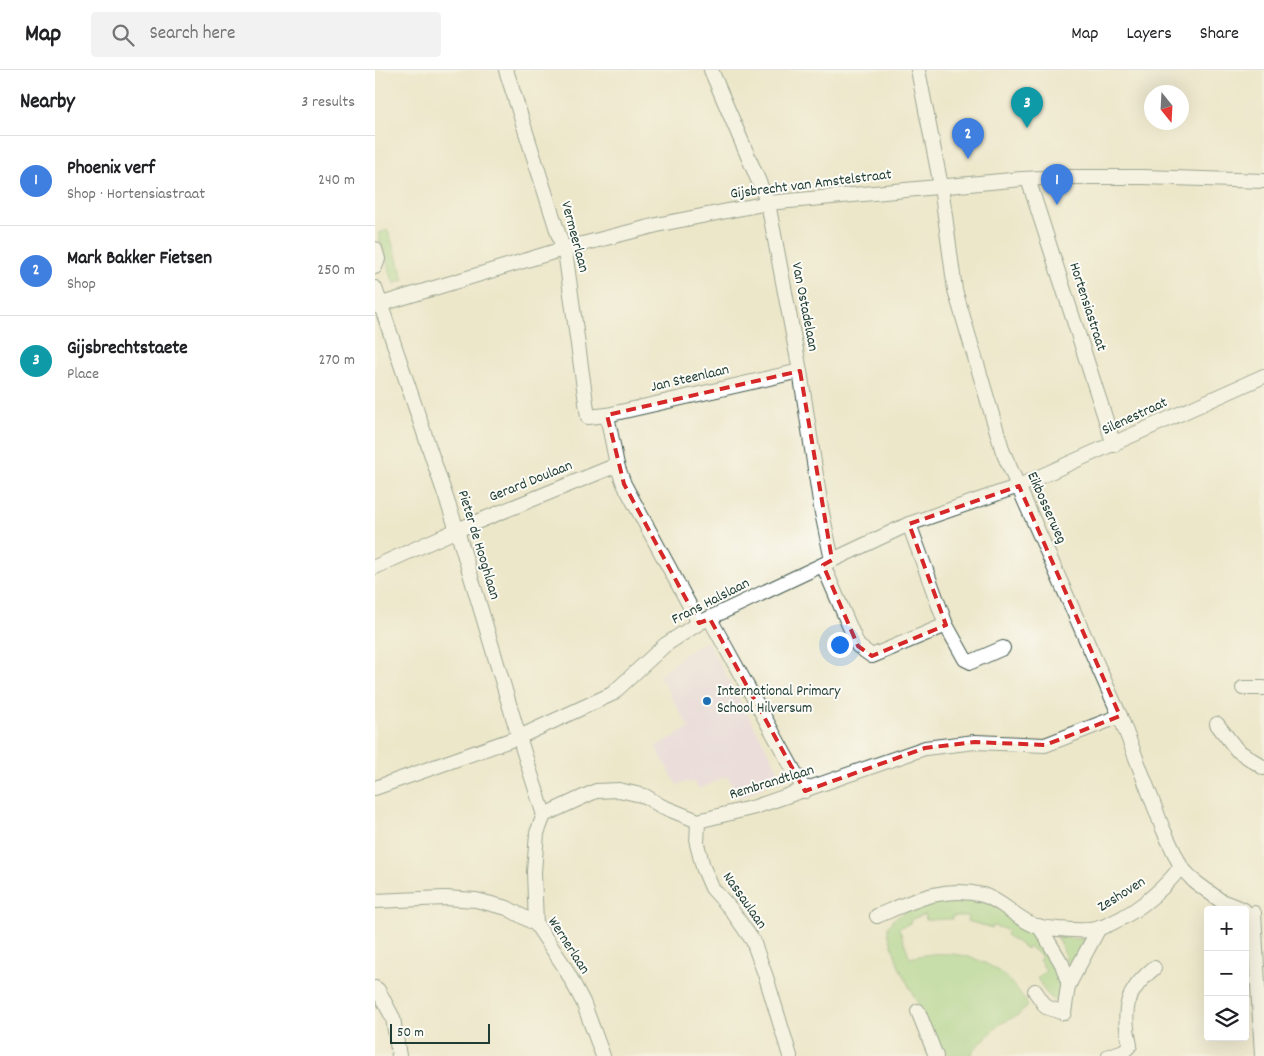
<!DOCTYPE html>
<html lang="en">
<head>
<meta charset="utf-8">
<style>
  body { margin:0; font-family:Dekko,sans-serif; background:#f2f2f2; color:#202124 }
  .controls { position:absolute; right:15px; bottom:15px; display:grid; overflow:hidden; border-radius:5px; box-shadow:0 5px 20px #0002 }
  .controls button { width:45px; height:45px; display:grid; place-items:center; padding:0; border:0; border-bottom:1px solid #e0e0e0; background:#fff; color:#202124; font:25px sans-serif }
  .compass { position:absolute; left:769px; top:15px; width:45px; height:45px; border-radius:50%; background:#fff; box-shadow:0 5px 20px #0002; rotate:162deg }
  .scale { position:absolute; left:15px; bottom:12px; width:100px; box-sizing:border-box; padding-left:5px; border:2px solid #1f3d34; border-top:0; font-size:14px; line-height:18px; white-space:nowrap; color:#1f3d34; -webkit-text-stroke:4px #fdfcf7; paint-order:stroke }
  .you { position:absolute; left:464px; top:574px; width:18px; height:18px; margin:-12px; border:4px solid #fff; border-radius:50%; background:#1a73e8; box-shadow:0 0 0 8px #1a73e833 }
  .badge { display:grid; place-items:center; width:32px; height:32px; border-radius:50%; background:#b45309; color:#fff; font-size:16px; font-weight:700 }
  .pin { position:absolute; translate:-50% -41px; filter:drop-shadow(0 1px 2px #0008) }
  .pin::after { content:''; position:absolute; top:26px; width:18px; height:15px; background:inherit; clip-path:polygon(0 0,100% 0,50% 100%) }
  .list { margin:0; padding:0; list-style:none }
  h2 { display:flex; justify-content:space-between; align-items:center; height:65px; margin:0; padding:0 20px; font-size:21px }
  h2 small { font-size:16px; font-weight:400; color:#757577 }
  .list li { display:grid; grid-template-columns:32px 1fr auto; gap:15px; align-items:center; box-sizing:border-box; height:90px; padding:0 20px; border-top:1px solid #e0e0e0 }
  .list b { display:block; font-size:19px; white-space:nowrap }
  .list p { margin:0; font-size:16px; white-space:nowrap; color:#757577 }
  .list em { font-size:16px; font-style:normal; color:#757577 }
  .icon { flex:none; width:28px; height:28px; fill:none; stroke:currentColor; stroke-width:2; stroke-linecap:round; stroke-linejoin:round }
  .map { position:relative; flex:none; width:889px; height:986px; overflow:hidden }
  header { display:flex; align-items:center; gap:30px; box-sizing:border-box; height:70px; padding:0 25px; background:#fff; border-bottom:1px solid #e0e0e0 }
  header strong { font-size:24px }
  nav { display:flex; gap:28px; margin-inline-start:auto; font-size:18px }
  .search { width:350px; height:45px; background:#f2f2f2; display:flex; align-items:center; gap:12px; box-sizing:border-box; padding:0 18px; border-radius:5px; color:#757577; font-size:19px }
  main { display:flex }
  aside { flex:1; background:#fff }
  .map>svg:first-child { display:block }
</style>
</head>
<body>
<header>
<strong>Map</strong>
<div class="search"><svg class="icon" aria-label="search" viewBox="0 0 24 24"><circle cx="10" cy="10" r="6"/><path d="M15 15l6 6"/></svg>Search here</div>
<nav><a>Map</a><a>Layers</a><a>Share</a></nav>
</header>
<main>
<aside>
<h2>Nearby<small>3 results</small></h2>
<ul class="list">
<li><span class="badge" style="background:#3f7fe0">1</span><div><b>Phoenix verf</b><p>Shop · Hortensiastraat</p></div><em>240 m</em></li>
<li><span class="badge" style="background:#3f7fe0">2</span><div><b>Mark Bakker Fietsen</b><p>Shop</p></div><em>250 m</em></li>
<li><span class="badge" style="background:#0f9aa8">3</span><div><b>Gijsbrechtstaete</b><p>Place</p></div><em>270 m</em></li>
</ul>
</aside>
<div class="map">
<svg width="889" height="986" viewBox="0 0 889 986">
  <rect width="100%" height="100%" fill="#fdfcf7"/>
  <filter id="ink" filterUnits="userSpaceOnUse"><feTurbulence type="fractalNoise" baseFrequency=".02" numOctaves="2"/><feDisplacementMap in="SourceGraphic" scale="10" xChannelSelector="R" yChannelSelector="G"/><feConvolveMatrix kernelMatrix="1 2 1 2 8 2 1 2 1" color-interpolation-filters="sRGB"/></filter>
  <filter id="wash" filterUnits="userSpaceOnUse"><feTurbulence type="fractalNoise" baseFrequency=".0096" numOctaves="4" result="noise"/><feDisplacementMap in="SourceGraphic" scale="20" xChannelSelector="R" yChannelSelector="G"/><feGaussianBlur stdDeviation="1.12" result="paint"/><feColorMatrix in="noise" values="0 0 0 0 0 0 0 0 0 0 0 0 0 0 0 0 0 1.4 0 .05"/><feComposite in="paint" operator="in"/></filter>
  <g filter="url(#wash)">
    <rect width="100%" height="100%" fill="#ede7cb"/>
    <!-- built -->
    <path fill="#e8d2ee" d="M332 571 408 708 365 728 352 706 325 719 318 712H311L302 715 280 677 314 658 284 605 310 584Z"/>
    <!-- green -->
    <g fill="#9cd283" stroke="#5e885c">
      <path d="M13 160 29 210 19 214 3 163Z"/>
      <path d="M570 827 603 830 619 835 665 866 680 887 687 915 685 930 682 931C672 928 667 916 662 908L671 901 664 890 667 886 654 877 652 879 631 865 633 860 618 856 617 858 592 851 593 846H577V849L551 850 550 844 535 850 536 853 524 858 535 888C584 875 627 890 653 935L645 944 625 954 599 979 596 986H565L546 940 524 897 513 863V856L517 852V850L543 835Z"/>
      <path d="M681 866 700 869 710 868 695 904 688 879Z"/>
    </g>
  </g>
  <g filter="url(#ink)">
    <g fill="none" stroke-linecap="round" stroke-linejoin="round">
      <!-- minor casing -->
      <g stroke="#3e564b" stroke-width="16">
        <g id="minor">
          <path d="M131 0 191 188 213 347 232 345 425 301"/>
          <path d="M336 0 393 133 425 301 446 438 457 490"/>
          <path d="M543 0 566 116 580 220 628 382 745 646 788 759 806 797 819 811 846 831 869 840"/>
          <path d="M653 109 739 375"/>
          <path d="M0 179 3 189 0 197"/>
          <path d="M0 218 82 460 144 667 169 745"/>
          <path d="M0 236 188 179 286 154 393 133 647 109 691 107H768L889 111"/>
          <path d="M232 345 242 395 249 414 324 553"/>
          <path d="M448 495 483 576 497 586 571 555 534 454"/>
          <path d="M0 497 82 460 242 395"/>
          <path d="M335 549 430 721"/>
          <path d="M571 555 590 589 596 592 628 578"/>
          <path d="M868 618H889"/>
          <path d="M842 654 862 680 889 698"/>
          <path d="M0 718 144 667 237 624 290 575 324 553 534 454 644 416 889 306"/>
          <path d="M323 751 322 774 328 797 337 818 355 838 378 871 391 907 415 986"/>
          <path d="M0 831 70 828 101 830 132 838 161 854 189 896 208 932 228 986"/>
          <path d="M879 843 887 986"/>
          <path d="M502 846C538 831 568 815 608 825 626 830 643 850 661 856 667 858 676 858 683 859 696 860 713 862 725 858 757 846 785 823 806 797"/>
          <path d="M161 854 159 802 162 763 169 745 221 721 244 720 270 726 286 736 323 751 380 737 550 678 600 672 670 675 745 646"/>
          <path d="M664 856 687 894 694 915"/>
          <path d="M0 918 3 920 18 948 24 986"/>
          <path d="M660 921 671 937 689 943 693 916 724 858"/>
          <path d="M543 941 561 986"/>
          <path d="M734 986 749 981 755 975C747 940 750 922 779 898"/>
        </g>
      </g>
      <!-- minor -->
      <use href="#minor" stroke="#fff" stroke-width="14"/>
    </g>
  </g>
  <!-- marked area -->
  <path d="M0 0H889V986H0ZM425 301 457 490 448 495 483 576 497 586 571 555 534 454 644 416 745 646 670 675 600 672 550 678 430 721 335 549 324 553 249 414 232 345Z" fill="#ede7cb" fill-opacity=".55" fill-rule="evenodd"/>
  <path fill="none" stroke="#d62828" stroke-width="4" stroke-dasharray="10 6" stroke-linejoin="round" d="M425 301 457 490 448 495 483 576 497 586 571 555 534 454 644 416 745 646 670 675 600 672 550 678 430 721 335 549 324 553 249 414 232 345Z"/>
  <!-- markers -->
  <circle fill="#1f6fb2" stroke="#fdfcf7" stroke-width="2" cx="332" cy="631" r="5"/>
  <g text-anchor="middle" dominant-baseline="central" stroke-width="4" stroke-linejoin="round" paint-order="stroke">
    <!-- street labels -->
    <g font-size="15" fill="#1f3d34" stroke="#fdfcf7">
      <text transform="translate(436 115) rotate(-7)">Gijsbrecht van Amstelstraat</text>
      <text transform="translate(199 167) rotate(75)">Vermeerlaan</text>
      <text transform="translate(429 237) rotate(79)">Van Ostadelaan</text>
      <text transform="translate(712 237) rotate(72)">Hortensiastraat</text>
      <text transform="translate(315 309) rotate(-13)">Jan Steenlaan</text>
      <text transform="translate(760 347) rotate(-25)">Silenestraat</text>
      <text transform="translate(156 412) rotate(-22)">Gerard Doulaan</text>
      <text transform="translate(671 438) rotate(66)">Eikbosserweg</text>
      <text transform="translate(103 475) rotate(73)">Pieter de Hooghlaan</text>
      <text transform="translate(336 532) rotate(-27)">Frans Halslaan</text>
      <text transform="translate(397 713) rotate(-17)">Rembrandtlaan</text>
      <text transform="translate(747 825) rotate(-32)">Zeshoven</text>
      <text transform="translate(369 831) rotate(55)">Nassaulaan</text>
      <text transform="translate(193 876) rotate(57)">Wernerlaan</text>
    </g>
    <!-- poi labels -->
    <g font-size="15" fill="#1f3d34" stroke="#fdfcf7" text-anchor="start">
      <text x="342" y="622">International Primary<tspan x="342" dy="17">School Hilversum</tspan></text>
    </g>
  </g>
</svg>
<div class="controls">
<button>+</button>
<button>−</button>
<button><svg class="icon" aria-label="layers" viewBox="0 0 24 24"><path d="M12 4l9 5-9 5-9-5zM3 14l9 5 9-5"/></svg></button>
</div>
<svg class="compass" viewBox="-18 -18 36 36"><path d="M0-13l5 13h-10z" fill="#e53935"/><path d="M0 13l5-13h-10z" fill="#757577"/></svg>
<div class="scale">50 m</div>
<div class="you"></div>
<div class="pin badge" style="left:682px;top:135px;background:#3f7fe0">1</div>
<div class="pin badge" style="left:593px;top:89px;background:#3f7fe0">2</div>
<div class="pin badge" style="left:652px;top:58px;background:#0f9aa8">3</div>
</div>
</main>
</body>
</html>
